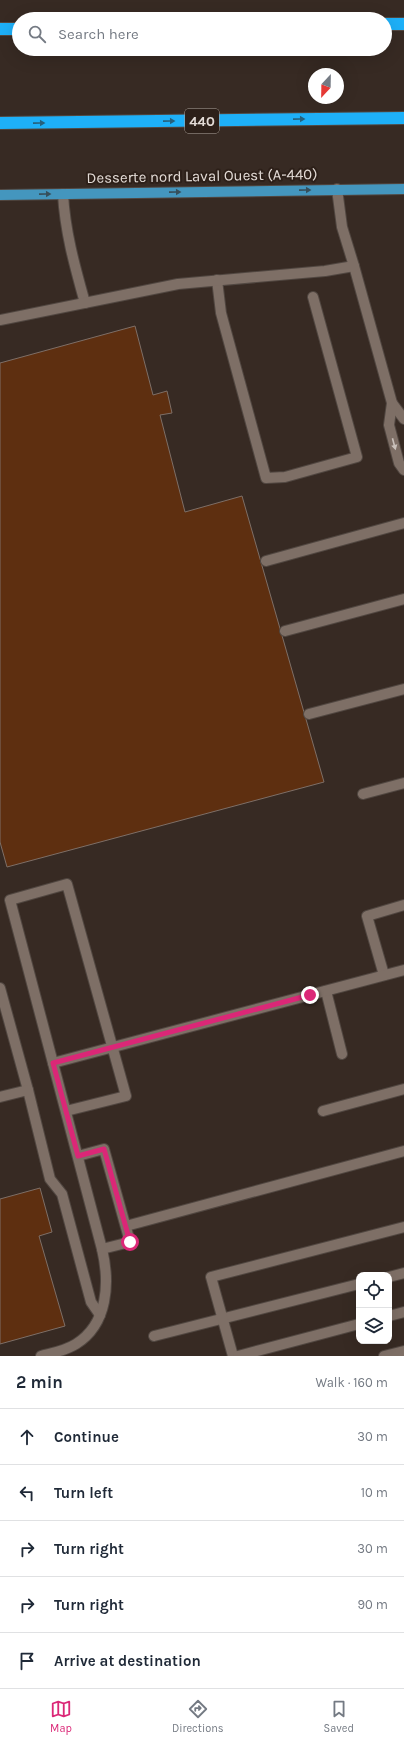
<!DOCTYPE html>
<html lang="en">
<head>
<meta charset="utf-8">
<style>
  body { margin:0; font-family:Karla,sans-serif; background:#f2f2f3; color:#1f2937 }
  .controls { position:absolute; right:12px; bottom:12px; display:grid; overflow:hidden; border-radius:8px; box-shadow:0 4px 16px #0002 }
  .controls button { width:36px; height:36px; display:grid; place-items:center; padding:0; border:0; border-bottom:1px solid #e0e1e3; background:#fff; color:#1f2937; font:20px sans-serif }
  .compass { position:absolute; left:308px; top:68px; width:36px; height:36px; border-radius:50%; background:#fff; box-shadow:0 4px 16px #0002; rotate:202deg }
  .stop { position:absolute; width:12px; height:12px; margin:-9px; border:3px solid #db2777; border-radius:50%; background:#fff }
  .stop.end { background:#db2777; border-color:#fff; box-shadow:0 1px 4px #0008 }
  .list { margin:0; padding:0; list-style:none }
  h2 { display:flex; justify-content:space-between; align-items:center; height:52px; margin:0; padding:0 16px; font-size:17px }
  h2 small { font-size:13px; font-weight:400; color:#747a83 }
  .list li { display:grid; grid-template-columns:26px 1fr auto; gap:12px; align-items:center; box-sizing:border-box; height:56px; padding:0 16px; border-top:1px solid #e0e1e3 }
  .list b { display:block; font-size:15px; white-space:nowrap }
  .list em { font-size:13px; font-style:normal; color:#747a83 }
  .icon { flex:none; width:22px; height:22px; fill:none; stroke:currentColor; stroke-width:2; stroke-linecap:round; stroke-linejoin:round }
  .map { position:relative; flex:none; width:404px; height:1356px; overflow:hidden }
  .search { position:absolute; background:#fff; box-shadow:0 4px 16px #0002; left:12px; right:12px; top:12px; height:44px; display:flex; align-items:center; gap:10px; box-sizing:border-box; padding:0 14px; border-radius:22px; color:#747a83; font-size:15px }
  .sheet { height:332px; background:#fff }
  nav { display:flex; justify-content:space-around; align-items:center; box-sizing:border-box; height:56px; border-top:1px solid #e0e1e3; background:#fff; font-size:11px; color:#747a83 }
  nav a { display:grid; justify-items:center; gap:2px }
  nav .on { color:#db2777 }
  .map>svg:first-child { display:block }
</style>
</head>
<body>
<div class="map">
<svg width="404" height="1356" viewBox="0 0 404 1356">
  <rect width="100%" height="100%" fill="#372a23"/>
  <!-- building -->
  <g fill="#5e2f10" stroke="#7e6f67">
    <path d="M135 326 153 395 167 391 172 413 160 415 185 512 242 496 324 782 7 867 0 842V363Z"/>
    <path d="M40 1188 52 1232 39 1236 65 1326 0 1344V1199Z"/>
  </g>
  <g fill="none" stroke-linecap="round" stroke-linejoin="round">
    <!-- service casing -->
    <g stroke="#514741" stroke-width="12">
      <g id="service">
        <path d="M63 194C65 232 75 267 85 303"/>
        <path d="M354 266 392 403 404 419"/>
        <path d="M217 280 221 313 266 478 285 477 357 457 313 297"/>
        <path d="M0 320 178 284 325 271 354 266 342 227 337 189"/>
        <path d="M392 403 389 425 399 463 404 470"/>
        <path d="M266 561 404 523"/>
        <path d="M285 631 404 599"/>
        <path d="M309 714 404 689"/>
        <path d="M363 794 404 783"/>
        <path d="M384 975 367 916 404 905"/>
        <path d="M0 988 28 1090"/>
        <path d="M326 991 342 1054"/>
        <path d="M53 1063 404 970"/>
        <path d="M0 1097 28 1090 50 1179 62 1194 91 1302 100 1315"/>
        <path d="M323 1111 404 1089"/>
        <path d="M78 1156 104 1149 130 1242 102 1249"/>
        <path d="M126 1226 404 1151"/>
        <path d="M389 1277 404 1273"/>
        <path d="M389 1316 404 1312"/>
        <path d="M154 1336 359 1284"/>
        <path d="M41 1356C52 1353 65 1351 76 1344 108 1324 110 1283 102 1249L10 900 67 884 126 1096 66 1111"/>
        <path d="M233 1356 211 1277 404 1227"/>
        <path d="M238 1356 359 1324"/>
        <path d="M384 1356 404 1351"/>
      </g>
    </g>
    <!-- primary casing -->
    <g stroke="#514741" stroke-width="12">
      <path id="primary" d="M0 195 404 189"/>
    </g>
    <!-- motorway casing -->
    <g stroke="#514741" stroke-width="14">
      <g id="motorway">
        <path d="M385 24H404"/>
        <path d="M0 29H19"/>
        <path d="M0 123 404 118"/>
      </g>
    </g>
    <!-- service -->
    <use href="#service" stroke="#7e6f66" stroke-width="10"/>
    <!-- primary -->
    <use href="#primary" stroke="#4496be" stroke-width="10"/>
    <!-- motorway -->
    <use href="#motorway" stroke="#1eb0f8" stroke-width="12"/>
  </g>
  <!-- one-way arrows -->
  <defs><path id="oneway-solid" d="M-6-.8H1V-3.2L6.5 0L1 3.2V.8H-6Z"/></defs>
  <g fill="#26617d">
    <use href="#oneway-solid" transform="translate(299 119) rotate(-1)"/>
    <use href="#oneway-solid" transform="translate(169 121) rotate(-1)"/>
    <use href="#oneway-solid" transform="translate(39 123) rotate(-1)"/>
  </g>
  <g fill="#364f5b">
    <use href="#oneway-solid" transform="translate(305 190) rotate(-1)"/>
    <use href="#oneway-solid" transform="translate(175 192) rotate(-1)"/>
    <use href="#oneway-solid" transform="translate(45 194) rotate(-1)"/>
  </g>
  <use fill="#cac1bb" href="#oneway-solid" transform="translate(394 444) rotate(75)"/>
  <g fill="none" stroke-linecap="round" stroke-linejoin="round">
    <!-- route -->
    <path stroke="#db2777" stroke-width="5" d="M130 1242 104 1149 78 1156 53 1063 310 995"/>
  </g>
  <g text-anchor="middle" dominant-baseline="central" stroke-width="4" stroke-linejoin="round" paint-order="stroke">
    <!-- shield labels -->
    <rect fill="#2d2019" stroke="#ada49e" stroke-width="1" x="185" y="109" width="34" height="24" rx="3"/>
    <g font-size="14" font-weight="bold" fill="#e4dcd7">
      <text x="202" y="121">440</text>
    </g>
    <!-- street labels -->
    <g font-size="15" fill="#e4dcd7" stroke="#2d2019">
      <text transform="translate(202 176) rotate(-1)">Desserte nord Laval Ouest (A-440)</text>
    </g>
  </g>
</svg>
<div class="controls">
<button><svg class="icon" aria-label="locate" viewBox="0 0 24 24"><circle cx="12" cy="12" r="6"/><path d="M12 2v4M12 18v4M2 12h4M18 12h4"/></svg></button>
<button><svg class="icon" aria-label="layers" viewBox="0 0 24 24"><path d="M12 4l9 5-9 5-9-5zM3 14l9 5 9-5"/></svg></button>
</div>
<svg class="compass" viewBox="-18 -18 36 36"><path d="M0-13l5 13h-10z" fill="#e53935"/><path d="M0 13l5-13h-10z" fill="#747a83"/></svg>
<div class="stop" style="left:130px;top:1242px"></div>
<div class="stop end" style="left:310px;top:995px"></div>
<div class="search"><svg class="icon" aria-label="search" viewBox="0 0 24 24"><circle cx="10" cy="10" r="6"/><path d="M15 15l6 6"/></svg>Search here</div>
</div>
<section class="sheet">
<h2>2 min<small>Walk · 160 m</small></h2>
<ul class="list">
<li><svg class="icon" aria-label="ahead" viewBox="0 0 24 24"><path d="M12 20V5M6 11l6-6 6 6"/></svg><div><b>Continue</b></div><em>30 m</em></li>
<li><svg class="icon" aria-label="left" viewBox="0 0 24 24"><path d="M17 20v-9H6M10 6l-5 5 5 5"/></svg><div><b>Turn left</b></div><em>10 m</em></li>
<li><svg class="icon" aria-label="right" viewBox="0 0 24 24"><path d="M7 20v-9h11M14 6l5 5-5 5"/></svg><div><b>Turn right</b></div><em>30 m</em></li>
<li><svg class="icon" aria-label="right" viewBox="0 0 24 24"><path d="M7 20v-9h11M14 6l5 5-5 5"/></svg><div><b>Turn right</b></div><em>90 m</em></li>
<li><svg class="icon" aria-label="arrive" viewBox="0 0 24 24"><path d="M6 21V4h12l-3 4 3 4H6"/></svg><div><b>Arrive at destination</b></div></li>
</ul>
</section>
<nav>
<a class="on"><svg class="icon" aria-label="map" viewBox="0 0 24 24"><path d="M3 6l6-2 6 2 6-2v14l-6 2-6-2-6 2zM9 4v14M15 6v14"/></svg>Map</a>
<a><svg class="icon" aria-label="directions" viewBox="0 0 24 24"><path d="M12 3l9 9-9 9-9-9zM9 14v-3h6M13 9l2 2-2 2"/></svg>Directions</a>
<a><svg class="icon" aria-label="saved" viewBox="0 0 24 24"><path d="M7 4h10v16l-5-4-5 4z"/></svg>Saved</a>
</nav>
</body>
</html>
